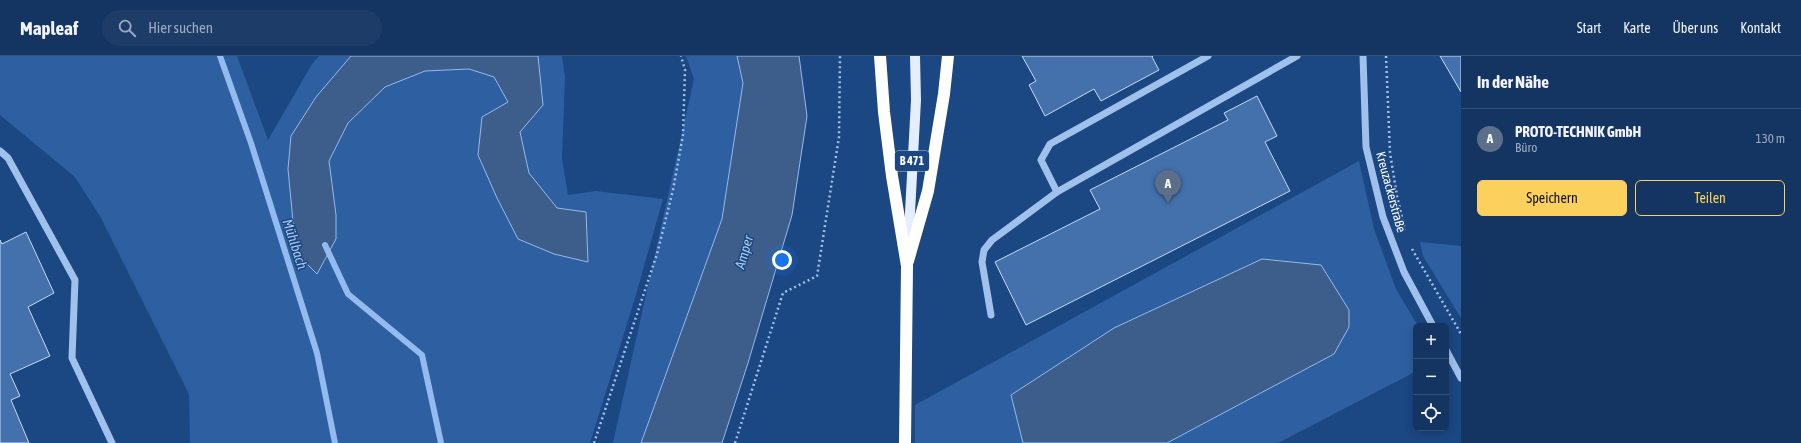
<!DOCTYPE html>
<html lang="de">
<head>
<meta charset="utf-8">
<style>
  body { margin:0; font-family:"Asap Condensed",sans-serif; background:#1d3d68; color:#f1f3f6 }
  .controls { position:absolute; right:12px; bottom:12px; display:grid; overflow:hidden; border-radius:6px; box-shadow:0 2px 10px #0003 }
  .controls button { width:36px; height:36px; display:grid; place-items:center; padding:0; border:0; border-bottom:1px solid #335077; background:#143562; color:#f1f3f6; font:20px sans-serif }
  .you { position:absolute; left:782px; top:204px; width:14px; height:14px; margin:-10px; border:3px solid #fff; border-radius:50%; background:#1a73e8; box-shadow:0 0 0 6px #1a73e833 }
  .badge { display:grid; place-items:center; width:26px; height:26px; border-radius:50%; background:#fcd05c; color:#fff; font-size:13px; font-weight:700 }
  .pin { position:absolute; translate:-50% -33px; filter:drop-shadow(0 1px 2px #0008) }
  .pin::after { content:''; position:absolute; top:21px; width:14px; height:12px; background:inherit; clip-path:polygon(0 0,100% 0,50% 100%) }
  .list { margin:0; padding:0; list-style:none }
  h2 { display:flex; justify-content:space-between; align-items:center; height:52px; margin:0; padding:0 16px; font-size:17px }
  h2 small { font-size:13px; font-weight:400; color:#9dabbe }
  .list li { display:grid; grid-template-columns:26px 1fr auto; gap:12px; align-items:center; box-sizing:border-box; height:60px; padding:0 16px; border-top:1px solid #335077 }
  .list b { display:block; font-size:15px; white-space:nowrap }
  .list p { margin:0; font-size:13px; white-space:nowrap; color:#9dabbe }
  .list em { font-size:13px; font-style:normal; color:#9dabbe }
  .actions { display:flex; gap:8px; padding:12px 16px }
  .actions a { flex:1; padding:9px 0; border:1px solid #fcd05c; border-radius:6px; text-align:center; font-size:14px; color:#fcd05c }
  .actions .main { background:#fcd05c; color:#111 }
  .icon { flex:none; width:22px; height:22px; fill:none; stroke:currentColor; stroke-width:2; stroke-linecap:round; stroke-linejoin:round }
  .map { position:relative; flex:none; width:1461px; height:387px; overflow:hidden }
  header { display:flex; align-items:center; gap:24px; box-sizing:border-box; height:56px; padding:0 20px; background:#143562; border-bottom:1px solid #335077 }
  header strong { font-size:19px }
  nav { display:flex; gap:22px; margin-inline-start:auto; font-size:14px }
  .search { width:280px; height:36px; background:#1d3d68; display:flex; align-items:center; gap:10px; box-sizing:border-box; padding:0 14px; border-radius:22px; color:#9dabbe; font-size:15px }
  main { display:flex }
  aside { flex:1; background:#143562 }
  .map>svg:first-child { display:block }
</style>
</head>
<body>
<header>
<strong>Mapleaf</strong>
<div class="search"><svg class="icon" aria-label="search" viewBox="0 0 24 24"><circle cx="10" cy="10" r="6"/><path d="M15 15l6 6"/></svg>Hier suchen</div>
<nav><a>Start</a><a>Karte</a><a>Über uns</a><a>Kontakt</a></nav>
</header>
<main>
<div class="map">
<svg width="1461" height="387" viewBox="0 0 1461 387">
  <rect width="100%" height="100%" fill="#1b4782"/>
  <!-- green -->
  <g fill="#2e60a1">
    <path d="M0 0H237L268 84 312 8 319 0H562L565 21 562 103 568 139 596 135 663 143 635 242 590 387H190L189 338 101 162 75 121 0 59Z"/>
    <path d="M686 0H737L743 27 722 163 641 387H613L694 23Z"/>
    <path d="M1359 105 1374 173 1396 233 1418 270H1416V314L1411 318 1278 387H1167L1334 298 1262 203 1114 272 1011 339 1023 387H915V349Z"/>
    <path d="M1420 186 1461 190V262L1423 200Z"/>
  </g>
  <!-- water -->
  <g fill="#3d5e8a" stroke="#93bbed">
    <path d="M351 0H538L543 49 520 76 529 117 557 152 586 156 588 206 554 198 518 183 497 142 478 99 482 61 508 46 494 21 469 13 425 15 385 31 348 67 329 105 336 159V183L317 218 296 197 288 113 291 80 316 41Z"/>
    <path d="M737 0H799L807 60 792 159 748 307 722 387H641L722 163 743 27Z"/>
    <path d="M1262 203 1321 209 1349 254V271L1334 298 1167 387H1023L1011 339 1114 272Z"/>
  </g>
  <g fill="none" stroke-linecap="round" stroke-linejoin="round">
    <!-- stream -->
    <g stroke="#93bbed" stroke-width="6">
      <path d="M220 0 251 87 317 297 335 387"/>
      <path d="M325 189 348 238 422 299 441 387"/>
    </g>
  </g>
  <!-- building -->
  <g fill="#4471ac" stroke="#c4dbf8">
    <path d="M1022 0H1153L1152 1 1159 14 1101 45 1094 33 1045 60 1029 29 1036 25Z"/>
    <path d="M1440 0H1461V36Z"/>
    <path d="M1257 40 1277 80 1265 86 1290 135 1026 269 995 206 1100 153 1090 134 1228 64 1224 57Z"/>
    <path d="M26 176 54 237 28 251 50 300 10 318 20 340 11 344 29 387H0V184L2 188Z"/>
  </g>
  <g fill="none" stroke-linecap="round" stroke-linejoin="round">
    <!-- path -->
    <g stroke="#a0c1eb" stroke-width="2.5" stroke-dasharray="2 3" stroke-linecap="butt">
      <path d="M1386 0 1390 97 1397 140 1405 174"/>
      <path d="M1412 193 1461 278"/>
      <path d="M594 387 657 198 673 134 683 79 685 14 681 0"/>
      <path d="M735 387 783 237 817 220 839 81 840 0"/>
    </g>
    <!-- minor -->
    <g stroke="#a0c1eb" stroke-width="7">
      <path d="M1363 0 1366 91 1383 161 1404 216 1433 270"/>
      <path d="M0 95 8 102 75 224 72 302 112 387"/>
      <path d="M1057 136 1041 104 1050 88 1208 0"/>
      <path d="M991 259 982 206 984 194 992 184 1057 136 1297 0"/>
      <path d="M1446 294 1461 322"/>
    </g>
    <!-- major -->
    <path stroke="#e4eeff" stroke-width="10" d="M908 194 916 44 915 0"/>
    <!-- highway -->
    <g stroke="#fff" stroke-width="12">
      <path d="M880 0 884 56 892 120 907 210 905 387"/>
      <path d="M908 205 928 135 944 38 948 0"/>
    </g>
  </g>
  <g text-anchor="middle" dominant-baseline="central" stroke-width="3" stroke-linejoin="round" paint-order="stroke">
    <!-- shield labels -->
    <rect fill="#1b4782" stroke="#bbc8da" stroke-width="1" x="895" y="95" width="34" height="20" rx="3"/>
    <g font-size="12" font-weight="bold" fill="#fff">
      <text x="912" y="105">B 471</text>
    </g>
    <!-- street labels -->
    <g font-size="13" fill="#fff" stroke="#1b4782">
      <text transform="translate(1391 136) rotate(75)">Kreuzackerstraße</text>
    </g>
    <!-- water labels -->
    <g font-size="14" font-style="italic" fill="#abcbf2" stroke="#1b4782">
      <text transform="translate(295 188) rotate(72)">Mühlbach</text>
      <text transform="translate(744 196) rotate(-74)">Amper</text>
    </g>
  </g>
</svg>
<div class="controls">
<button>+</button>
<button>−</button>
<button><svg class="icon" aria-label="locate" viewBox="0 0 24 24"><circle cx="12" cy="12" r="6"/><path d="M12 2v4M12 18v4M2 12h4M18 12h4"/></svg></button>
</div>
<div class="you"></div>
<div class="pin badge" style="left:1168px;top:147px;background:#5c6f8a">A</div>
</div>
<aside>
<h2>In der Nähe<small></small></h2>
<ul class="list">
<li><span class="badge" style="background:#5c6f8a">A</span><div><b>PROTO-TECHNIK GmbH</b><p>Büro</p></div><em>130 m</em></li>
</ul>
<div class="actions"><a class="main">Speichern</a><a>Teilen</a></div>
</aside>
</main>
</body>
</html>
